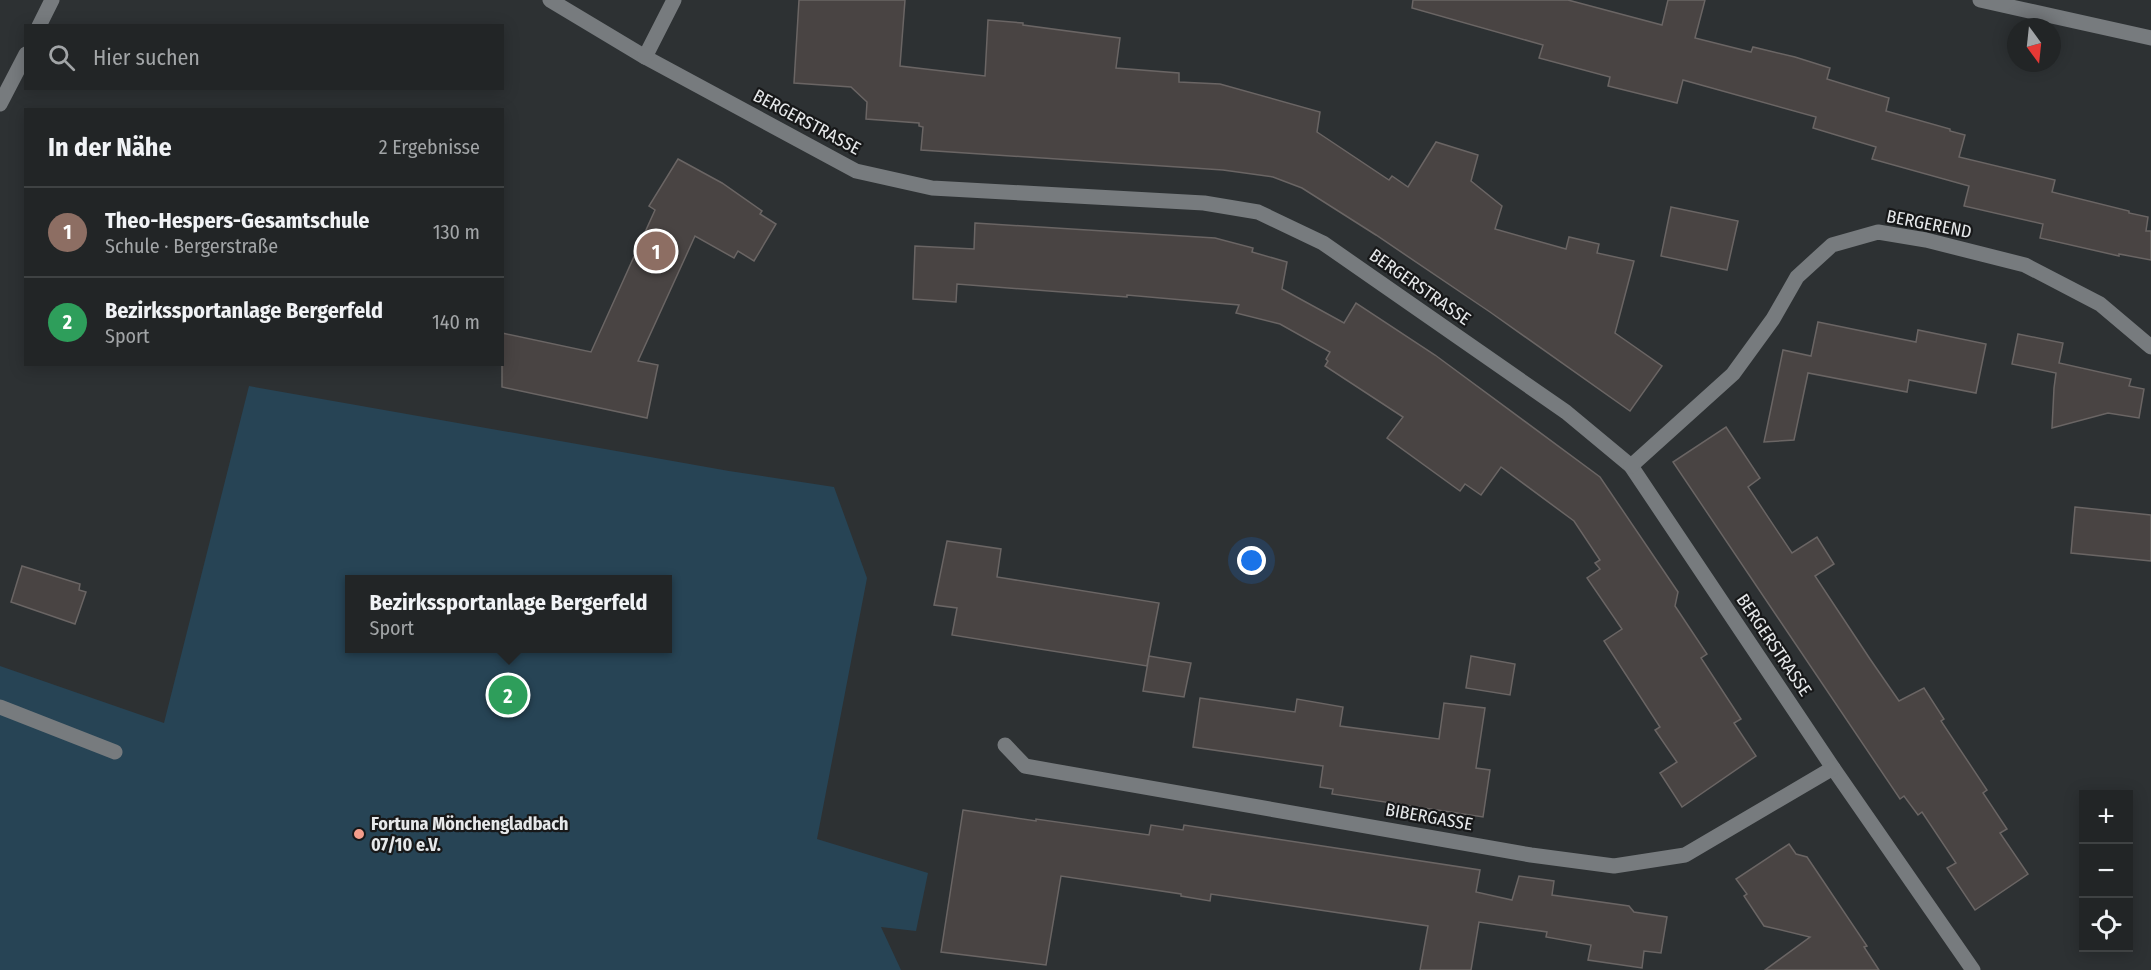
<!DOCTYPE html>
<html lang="de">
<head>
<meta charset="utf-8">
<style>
  body { margin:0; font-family:"Fira Sans Condensed",sans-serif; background:#2e3132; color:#f1f3f6 }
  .controls { position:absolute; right:18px; bottom:18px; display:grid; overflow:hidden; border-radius:0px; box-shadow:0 3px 15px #0003 }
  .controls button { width:54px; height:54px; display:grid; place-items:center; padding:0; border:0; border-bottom:2px solid #3f4243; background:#222526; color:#f1f3f6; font:30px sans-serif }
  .compass { position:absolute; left:2007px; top:18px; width:54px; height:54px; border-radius:50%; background:#222526; box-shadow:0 3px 15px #0003; rotate:165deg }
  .you { position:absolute; left:1252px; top:561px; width:21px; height:21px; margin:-15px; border:4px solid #fff; border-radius:50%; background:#1a73e8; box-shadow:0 0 0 9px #1a73e833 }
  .badge { display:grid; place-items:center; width:39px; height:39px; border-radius:50%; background:#95b2f1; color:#fff; font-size:20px; font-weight:700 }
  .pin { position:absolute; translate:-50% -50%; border:3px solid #fff; box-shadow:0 2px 6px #0006 }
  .popup { position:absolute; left:345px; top:575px; width:327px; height:78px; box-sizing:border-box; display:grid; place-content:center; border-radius:0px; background:#222526; filter:drop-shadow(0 2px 4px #0005); font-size:20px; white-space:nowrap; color:#a2a5a7 }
  .popup b { font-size:22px; color:#f1f3f6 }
  .popup::after { content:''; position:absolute; left:50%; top:100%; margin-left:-12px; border:12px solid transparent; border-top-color:#222526 }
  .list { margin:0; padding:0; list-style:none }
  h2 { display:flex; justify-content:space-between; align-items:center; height:78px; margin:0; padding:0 24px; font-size:26px }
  h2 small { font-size:20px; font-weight:400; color:#a2a5a7 }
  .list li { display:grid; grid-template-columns:39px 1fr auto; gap:18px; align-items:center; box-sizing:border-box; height:90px; padding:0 24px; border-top:2px solid #3f4243 }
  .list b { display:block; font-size:22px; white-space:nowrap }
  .list p { margin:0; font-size:20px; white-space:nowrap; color:#a2a5a7 }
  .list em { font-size:20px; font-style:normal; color:#a2a5a7 }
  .icon { flex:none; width:33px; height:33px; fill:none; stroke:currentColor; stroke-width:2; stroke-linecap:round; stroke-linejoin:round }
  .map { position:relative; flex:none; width:2151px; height:970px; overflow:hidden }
  .search { position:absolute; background:#222526; box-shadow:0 3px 15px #0003; left:24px; top:24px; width:480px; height:66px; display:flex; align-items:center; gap:15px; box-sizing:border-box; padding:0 21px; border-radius:0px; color:#a2a5a7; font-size:22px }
  .panel { position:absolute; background:#222526; box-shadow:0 3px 15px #0003; left:24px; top:108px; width:480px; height:258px; border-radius:0px }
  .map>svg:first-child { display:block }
</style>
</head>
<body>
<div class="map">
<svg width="2151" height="970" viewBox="0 0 2151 970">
  <rect width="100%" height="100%" fill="#2d3133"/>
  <!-- green -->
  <path fill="#274455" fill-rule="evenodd" d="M249 386 729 471 834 487 867 578 817 839 928 873 916 931 881 927 901 970H0V666L164 723ZM349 580H667V648H349Z"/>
  <!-- building -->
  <g fill="#494443" stroke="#6a6564" stroke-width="1.5">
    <path d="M799 0H905L900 66 985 76 988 20 1023 23V25L1120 38 1116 68 1179 73V82L1220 84 1320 112 1317 132 1389 180 1392 176 1408 187 1436 142 1478 155 1471 181 1502 206 1495 229 1566 249 1569 237 1599 244 1597 253 1634 261 1615 333 1662 366 1630 411 1490 312 1376 235 1302 188 1273 177 1223 170 921 150 923 127 919 126V123L866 119 867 102 851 87 794 83Z"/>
    <path d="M1413 0H1568L1662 25 1668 0H1705L1695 38 1751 52 1753 47 1795 57 1830 68 1827 79 1889 98 1886 111 1950 129V131L1965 135 1959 157 2055 180 2052 192 2129 211V213L2148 217 2146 231H2151V260L2119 254V256L2040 238 2043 224 1964 206 1969 186 1872 159 1876 147 1813 128 1816 117 1683 80 1677 103 1608 86 1610 77 1539 58 1543 45 1412 8Z"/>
    <path d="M678 159 722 183 762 211 760 214 776 224 754 261 738 251 734 258 695 236 638 361 658 365 647 418 502 387V333L591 352 655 210 649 206Z"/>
    <path d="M1671 207 1738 221 1727 270 1661 256Z"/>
    <path d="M975 223 1215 238 1253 248 1252 252 1287 262 1282 289 1344 323 1356 303 1435 355 1600 477 1678 592 1675 606 1707 654 1701 658 1741 719 1734 723 1756 756 1682 807 1660 773 1677 762 1655 730 1660 727 1604 641 1622 629 1587 578 1600 569 1595 563 1600 560 1574 521 1501 467 1481 495 1465 484 1460 491 1387 438 1403 417 1325 366 1328 361 1326 359 1330 352 1280 324 1236 313 1239 305 1127 295V297L957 284 956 302 913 299 915 246 974 249Z"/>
    <path d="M1818 322 1916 342 1918 330 1986 344 1976 393 1909 380 1907 392 1808 373 1794 440 1764 442 1783 350 1811 356Z"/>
    <path d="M2018 334 2063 343 2059 363 2131 379 2129 386 2144 389 2139 418 2108 413 2052 428 2054 388 2056 373 2012 364Z"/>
    <path d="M1726 427 1760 478 1748 487 1792 553 1817 537 1834 564 1815 576 1870 659 1899 701 1924 688 1944 719 1941 721 1987 790 1983 793 2007 829 2000 833 2028 874 1975 910 1947 868 1956 863 1922 812 1918 815 1904 796 1900 799 1673 462Z"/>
    <path d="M2075 507 2151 515V561L2071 553Z"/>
    <path d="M947 541 1001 549 997 577 1159 603 1147 666 952 635 957 608 934 605Z"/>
    <path d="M22 566 80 584 79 590 86 592 75 624 11 602Z"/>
    <path d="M1149 656 1191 663 1184 697 1143 691Z"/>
    <path d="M1471 656 1515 664 1510 695 1466 688Z"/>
    <path d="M1200 698 1295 712 1297 699 1343 707 1340 726 1439 739 1444 703 1485 708 1476 768 1490 770 1483 817 1332 794 1333 789 1320 787 1323 766 1193 747Z"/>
    <path d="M963 810 1036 821V819L1149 835 1151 825 1183 830 1184 825 1480 870 1476 892 1512 900 1519 876 1554 881 1552 895 1629 906 1634 912 1667 917 1661 953 1644 951 1642 968 1588 960 1591 945 1546 937 1547 932 1479 922 1471 970H1420L1428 926 1211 894 1210 901 1181 896V894L1061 876 1046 965 941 952Z"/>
    <path d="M1789 844 1796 854 1807 857 1867 946 1864 947 1879 970H1765L1810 937 1764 926 1744 896 1747 894 1736 879Z"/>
  </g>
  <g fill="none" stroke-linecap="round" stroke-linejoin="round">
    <!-- service -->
    <path stroke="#777b7e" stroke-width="15" d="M0 707 115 752"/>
    <!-- minor -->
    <g stroke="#777b7e" stroke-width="15">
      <path d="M550 0 645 57 856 171 932 188 1204 203 1258 212 1323 243 1566 412 1631 466 1833 768 1973 970"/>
      <path d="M1980 0 2151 38"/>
      <path d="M645 57 674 0"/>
      <path d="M1631 466 1733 374 1773 319 1797 277 1832 245 1878 232 1926 240 2025 265 2100 304 2151 347"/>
      <path d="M1005 745 1025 766 1531 855 1614 866 1685 855 1833 768"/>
    </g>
    <!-- secondary -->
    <g stroke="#777b7e" stroke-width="15">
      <path d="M39 26 52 0"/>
      <path d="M0 104 26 54"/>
    </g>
  </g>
  <!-- markers -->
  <circle fill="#f49d8b" stroke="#171819" stroke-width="2" cx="359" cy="834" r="6"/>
  <g text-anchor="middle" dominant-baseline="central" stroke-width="4.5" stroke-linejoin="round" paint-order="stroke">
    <!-- street labels -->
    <g font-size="18" fill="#e6e8ea" stroke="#171819">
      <text transform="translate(807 122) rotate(28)">BERGERSTRASSE</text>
      <text transform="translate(1929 224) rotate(11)">BERGEREND</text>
      <text transform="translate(1420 287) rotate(35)">BERGERSTRASSE</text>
      <text transform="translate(1774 645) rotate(56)">BERGERSTRASSE</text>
      <text transform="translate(1429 817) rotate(10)">BIBERGASSE</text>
    </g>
    <!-- poi labels -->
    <g font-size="18" font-weight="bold" fill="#e6e8ea" stroke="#171819" text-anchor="start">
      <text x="371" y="824">Fortuna Mönchengladbach<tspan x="371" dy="21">07/10 e.V.</tspan></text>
    </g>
  </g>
</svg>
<div class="controls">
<button>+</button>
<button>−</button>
<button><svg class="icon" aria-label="locate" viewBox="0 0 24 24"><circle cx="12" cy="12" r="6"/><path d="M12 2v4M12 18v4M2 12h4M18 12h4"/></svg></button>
</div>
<svg class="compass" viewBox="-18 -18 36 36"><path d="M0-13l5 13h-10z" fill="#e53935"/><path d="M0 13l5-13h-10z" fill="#a2a5a7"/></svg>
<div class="you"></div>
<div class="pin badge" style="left:656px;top:251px;background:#8d6e63">1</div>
<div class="pin badge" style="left:508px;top:695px;background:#2e9e5b">2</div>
<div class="popup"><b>Bezirkssportanlage Bergerfeld</b>Sport</div>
<div class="search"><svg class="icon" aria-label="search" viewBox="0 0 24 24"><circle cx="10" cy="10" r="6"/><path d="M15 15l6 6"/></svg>Hier suchen</div>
<section class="panel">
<h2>In der Nähe<small>2 Ergebnisse</small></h2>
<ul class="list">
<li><span class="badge" style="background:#8d6e63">1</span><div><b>Theo-Hespers-Gesamtschule</b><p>Schule · Bergerstraße</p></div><em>130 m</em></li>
<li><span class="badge" style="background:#2e9e5b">2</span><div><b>Bezirkssportanlage Bergerfeld</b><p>Sport</p></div><em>140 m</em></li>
</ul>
</section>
</div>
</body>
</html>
